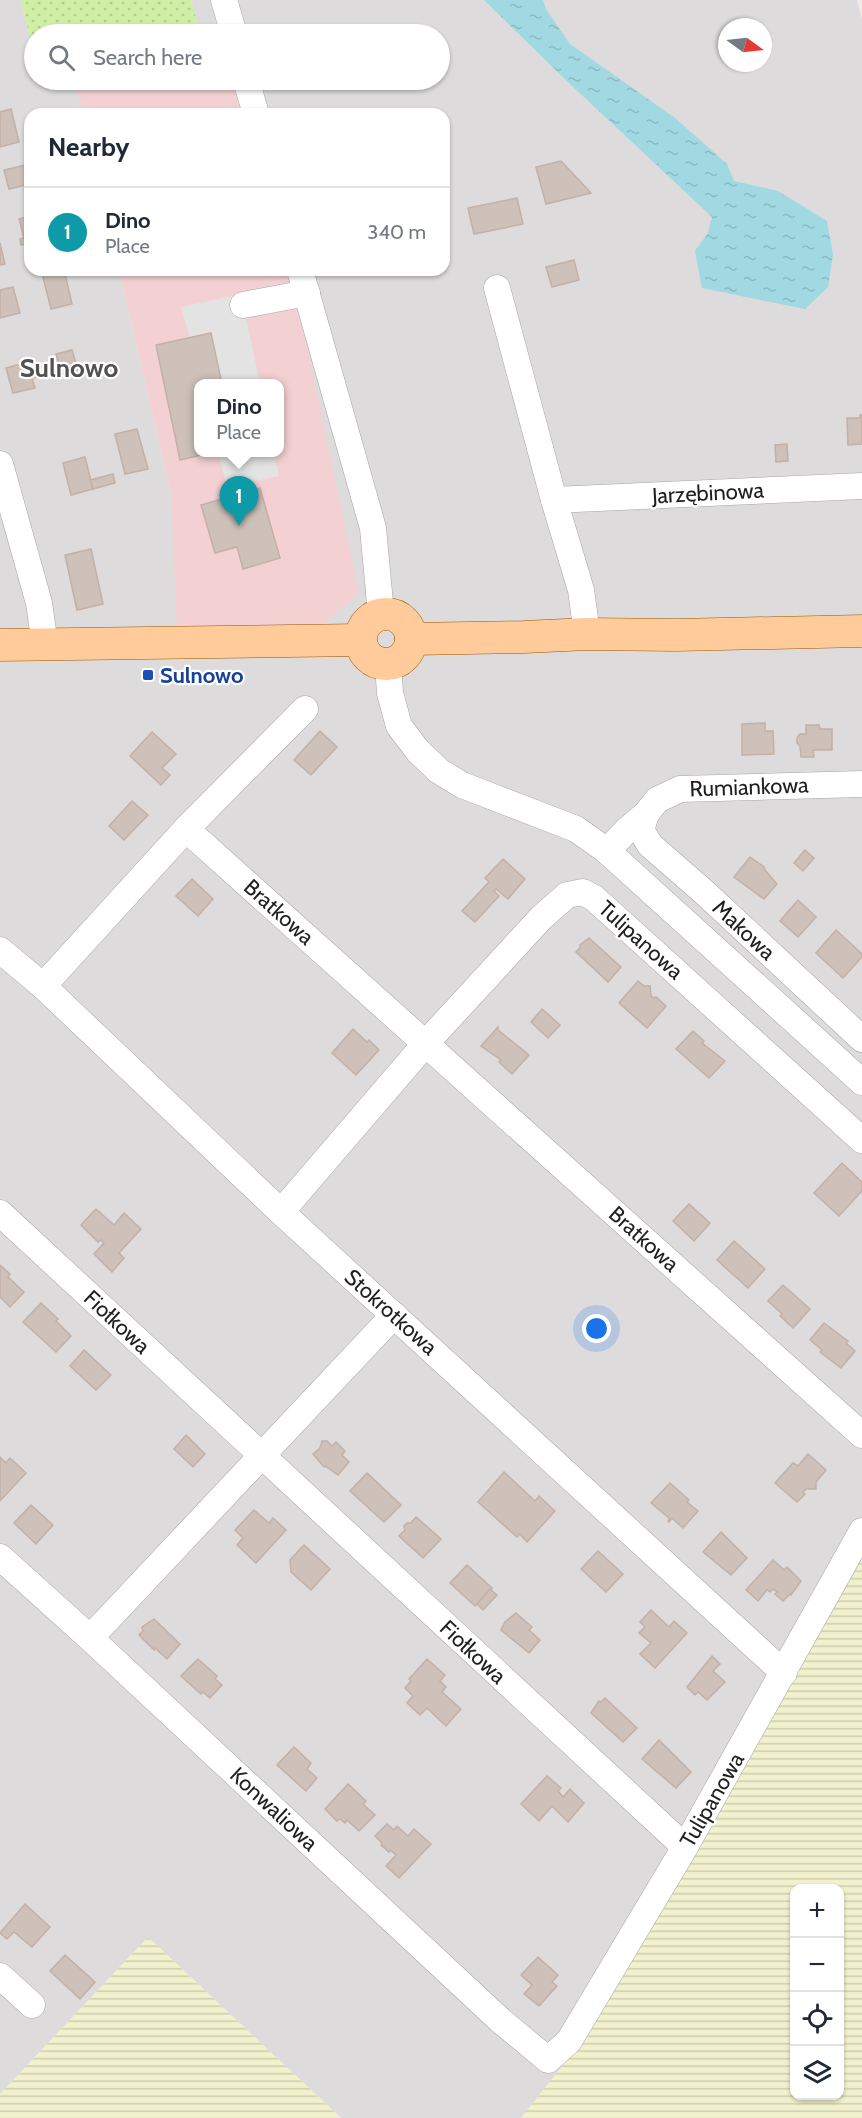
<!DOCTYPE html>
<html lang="en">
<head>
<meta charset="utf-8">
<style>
  body { margin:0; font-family:Cabin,sans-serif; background:#f2f2f3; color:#1f2937 }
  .controls { position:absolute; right:18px; bottom:18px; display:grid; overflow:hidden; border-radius:12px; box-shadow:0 2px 4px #0004 }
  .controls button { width:54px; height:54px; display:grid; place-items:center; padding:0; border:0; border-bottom:2px solid #e0e1e3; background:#fff; color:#1f2937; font:30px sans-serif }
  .compass { position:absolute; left:718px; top:18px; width:54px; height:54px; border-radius:50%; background:#fff; box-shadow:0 2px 4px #0004; rotate:105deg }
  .you { position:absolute; left:597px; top:1329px; width:21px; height:21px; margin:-15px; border:4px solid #fff; border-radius:50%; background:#1a73e8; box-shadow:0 0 0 9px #1a73e833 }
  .badge { display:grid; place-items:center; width:39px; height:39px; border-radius:50%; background:#b45309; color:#fff; font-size:20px; font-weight:700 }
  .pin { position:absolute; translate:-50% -50px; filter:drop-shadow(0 2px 3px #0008) }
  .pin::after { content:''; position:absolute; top:32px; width:21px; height:18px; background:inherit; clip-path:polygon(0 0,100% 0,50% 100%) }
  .popup { position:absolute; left:194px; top:379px; width:90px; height:78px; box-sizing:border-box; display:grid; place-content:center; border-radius:12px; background:#fff; filter:drop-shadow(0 2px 4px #0005); font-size:20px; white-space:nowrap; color:#747a83 }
  .popup b { font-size:22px; color:#1f2937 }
  .popup::after { content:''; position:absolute; left:50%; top:100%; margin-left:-12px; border:12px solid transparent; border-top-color:#fff }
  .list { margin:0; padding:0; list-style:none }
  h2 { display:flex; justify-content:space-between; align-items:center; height:78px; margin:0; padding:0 24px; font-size:26px }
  h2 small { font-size:20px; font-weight:400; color:#747a83 }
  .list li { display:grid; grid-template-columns:39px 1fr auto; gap:18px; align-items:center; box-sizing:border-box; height:90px; padding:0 24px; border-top:2px solid #e0e1e3 }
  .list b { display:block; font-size:22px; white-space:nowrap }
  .list p { margin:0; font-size:20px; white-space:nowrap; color:#747a83 }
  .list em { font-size:20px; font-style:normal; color:#747a83 }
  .icon { flex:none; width:33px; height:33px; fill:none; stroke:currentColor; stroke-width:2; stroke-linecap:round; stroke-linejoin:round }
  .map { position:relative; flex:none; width:862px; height:2118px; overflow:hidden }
  .search { position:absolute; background:#fff; box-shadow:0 2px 4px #0004; left:24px; top:24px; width:426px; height:66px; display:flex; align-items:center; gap:15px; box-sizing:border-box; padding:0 21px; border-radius:33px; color:#747a83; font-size:22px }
  .panel { position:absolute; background:#fff; box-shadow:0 2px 4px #0004; left:24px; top:108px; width:426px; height:168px; border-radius:18px }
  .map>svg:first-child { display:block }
</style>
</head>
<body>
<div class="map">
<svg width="862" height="2118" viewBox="0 0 862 2118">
  <defs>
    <pattern id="farmland-rules" width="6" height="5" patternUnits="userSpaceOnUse" patternTransform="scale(1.5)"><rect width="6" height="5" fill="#f1f1cd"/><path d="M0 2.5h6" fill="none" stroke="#ceceb0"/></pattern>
    <pattern id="grass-dots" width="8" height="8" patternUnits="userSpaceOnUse" patternTransform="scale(1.5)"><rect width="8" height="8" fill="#d0efa5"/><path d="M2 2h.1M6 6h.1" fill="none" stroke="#b2cc8e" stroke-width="1.8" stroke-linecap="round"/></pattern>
    <pattern id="water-ripples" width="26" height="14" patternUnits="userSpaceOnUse" patternTransform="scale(1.5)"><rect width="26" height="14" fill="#a0d9e2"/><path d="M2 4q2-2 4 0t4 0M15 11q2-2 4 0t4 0" fill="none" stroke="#89bac1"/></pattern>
  </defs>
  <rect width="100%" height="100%" fill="#f0ebe4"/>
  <!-- residential -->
  <path fill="#dddbdc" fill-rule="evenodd" d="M0 0H21L34 55V80H75L83 114H30V270H119L171 494 325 623 291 270H444V114H258L250 80H440V34H200L191 0H857L862 20V1555L586 2036 521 2118H341L148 1937 0 2094ZM727 27H763V63H727Z"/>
  <!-- commercial -->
  <g fill="#f3d1d3" fill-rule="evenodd">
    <path d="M75 80H250L258 114H83Z"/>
    <path d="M119 270H291L359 593 325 623 177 633 171 494ZM198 384H280V452H198Z"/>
  </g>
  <!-- farmland -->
  <g fill="url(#farmland-rules)" fill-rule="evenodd">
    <path d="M862 1555V2118H521L586 2036ZM794 1888H840V2096H794Z"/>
    <path d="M148 1937 341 2118H0V2094Z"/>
  </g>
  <!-- grass -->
  <path fill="url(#grass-dots)" d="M21 0H191L200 34H34V55Z"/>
  <!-- parking -->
  <g fill="#e3e3e3">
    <path d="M241 294 260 383H222L211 333 190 337 181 307Z"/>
    <path d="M218 453H274L279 476 227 487Z"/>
  </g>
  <!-- water -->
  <path fill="url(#water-ripples)" d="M484 0H543L546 9 570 44 675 118 727 164 734 181 778 191 827 221 833 254 828 287 805 309 702 288 695 251 708 233 712 217 570 84Z"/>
  <!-- building -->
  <g fill="#cdc1b9" stroke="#c4b0a5" stroke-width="1.5">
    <path d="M11 109 19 142 0 147V112Z"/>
    <path d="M561 161 591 193 546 204 536 167Z"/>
    <path d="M30 164V184L9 189 4 170Z"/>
    <path d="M517 198 523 224 474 234 468 208Z"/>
    <path d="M30 216V253H28L25 244 21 245 20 239 24 238 19 219Z"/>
    <path d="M0 243 5 264 0 265Z"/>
    <path d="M574 260 579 280 552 287 546 267Z"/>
    <path d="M52 270H64L72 304 51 309 42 273Z"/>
    <path d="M13 287 20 313 0 318V290Z"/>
    <path d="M211 333 222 384H198V452H214L180 460 156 345Z"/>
    <path d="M72 350 78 370 62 374 56 354Z"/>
    <path d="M28 362 30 370 35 369 37 377 32 378 35 388 13 393 6 368Z"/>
    <path d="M860 415H862V444L848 445 847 418H860Z"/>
    <path d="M137 429 148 469 125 474 115 434Z"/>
    <path d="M787 444 788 461 776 462 775 445Z"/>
    <path d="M85 457 93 489 71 495 63 463Z"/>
    <path d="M113 474 115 483 93 489 90 480Z"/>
    <path d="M260 488 280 558 243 569 237 547 215 553 201 505Z"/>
    <path d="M91 549 103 604 77 610 65 555Z"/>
    <path d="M765 723V731H773L774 754 742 755V724Z"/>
    <path d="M806 725H819L820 729H832V750H813L814 757H801L800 746 797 743V738L800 734H806Z"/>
    <path d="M320 731 337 747 311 775 294 760Z"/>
    <path d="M152 732 176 754 162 768 170 775 161 785 130 756Z"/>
    <path d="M132 801 148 815 124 840 109 826Z"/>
    <path d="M805 850 814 858 803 871 794 863Z"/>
    <path d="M750 857 764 867 765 870 777 884 764 899 734 877Z"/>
    <path d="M503 859 525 879 508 899 496 889 494 891 499 896 475 922 462 911 489 882 485 878Z"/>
    <path d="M192 879 213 899 198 916 176 896Z"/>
    <path d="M798 900 816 917 798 937 780 921Z"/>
    <path d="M836 930 862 954V957L843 978 816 953Z"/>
    <path d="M589 938 621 967 608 982 576 952 580 948V945Z"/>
    <path d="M638 981 644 986H650L651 996 654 998 656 997 666 1006 647 1028 619 1003Z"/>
    <path d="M542 1009 560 1025 548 1038 531 1022Z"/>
    <path d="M498 1027V1030L529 1055 512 1074 499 1062 501 1060 481 1046Z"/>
    <path d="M353 1029 367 1042 369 1040 379 1050 356 1075 332 1053Z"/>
    <path d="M693 1031 704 1041 702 1043 725 1061 709 1078 676 1049Z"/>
    <path d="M842 1163 862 1182V1191L839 1216 814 1193Z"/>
    <path d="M689 1204 710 1223 694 1241 673 1221Z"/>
    <path d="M96 1209 114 1225 124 1213 141 1229 119 1253 124 1258 112 1272 94 1254 104 1243 101 1240 98 1242 81 1225Z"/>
    <path d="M734 1241 765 1269 748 1288 717 1260Z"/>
    <path d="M0 1265 10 1274 8 1277 24 1292 10 1307 0 1297Z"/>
    <path d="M783 1285 810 1309 793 1328 780 1316 782 1314 768 1301Z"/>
    <path d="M41 1303 58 1319 56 1321 71 1336 56 1352 23 1322Z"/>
    <path d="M824 1323 848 1341 846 1343 855 1351 841 1368 820 1352 822 1350 810 1340Z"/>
    <path d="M84 1350 111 1375 96 1390 70 1366Z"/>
    <path d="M186 1435 205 1454 193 1467 174 1449Z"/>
    <path d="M322 1441H327L332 1446 336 1442 345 1451 342 1455 349 1462 338 1475 325 1466 324 1467 313 1454 320 1448Z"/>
    <path d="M808 1454 826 1470 816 1482V1489H806L803 1492 805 1494 797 1502 775 1483 793 1463 798 1466Z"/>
    <path d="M0 1457 6 1463 10 1458 26 1473 0 1501Z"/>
    <path d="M504 1472 535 1501 539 1496 555 1511 527 1542 520 1534 517 1537 478 1502Z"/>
    <path d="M367 1473 401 1505 384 1522 350 1491Z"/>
    <path d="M670 1483 689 1500 687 1502 698 1511 683 1528 672 1518 669 1522 668 1521 670 1519 651 1503Z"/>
    <path d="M31 1505 53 1525 36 1544 14 1523Z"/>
    <path d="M254 1510 269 1523 273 1518 286 1530 256 1563 237 1545 243 1538 235 1530Z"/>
    <path d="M416 1517 441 1539 423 1558 399 1536 405 1530 404 1526 407 1523H411Z"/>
    <path d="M721 1532 747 1558 731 1575 703 1552Z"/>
    <path d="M304 1545 330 1569 311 1590 291 1572 290 1560Z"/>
    <path d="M598 1551 623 1574 606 1592 581 1569Z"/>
    <path d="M773 1560 784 1570 787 1567 801 1581 791 1595 790 1594 783 1601 775 1594 777 1592 773 1589 770 1592 767 1590 758 1601 746 1590Z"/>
    <path d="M467 1565 492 1588 475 1606 450 1583Z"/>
    <path d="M490 1589 497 1595 483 1610 477 1604Z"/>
    <path d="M651 1610 669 1627 674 1621 687 1633 655 1668 640 1654 651 1643 639 1633 645 1627 640 1622Z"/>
    <path d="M516 1613 532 1627 529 1630 540 1640 529 1653 501 1630 505 1622Z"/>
    <path d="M154 1619 180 1644 167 1659 155 1648 154 1650 139 1635 143 1631 142 1627Z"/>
    <path d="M712 1656 720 1664 713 1671 725 1682 707 1700 698 1692 695 1695 687 1687Z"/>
    <path d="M198 1659 217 1676 215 1679 222 1685 210 1698 203 1692 201 1694 181 1676Z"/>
    <path d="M427 1659 445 1675 440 1681 446 1687 442 1692 461 1709 446 1726 427 1708 420 1715 407 1703 413 1696 405 1688 411 1681 409 1679Z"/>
    <path d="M605 1698 637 1728 623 1742 591 1713 599 1701 601 1702Z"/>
    <path d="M659 1740 691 1772 676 1788 642 1759Z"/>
    <path d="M294 1747 311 1763 307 1769 317 1778 306 1791 277 1765Z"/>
    <path d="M547 1776 561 1788 558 1791 563 1797 570 1789 584 1803 568 1822 552 1806 539 1821 521 1804Z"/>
    <path d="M348 1784 366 1801 363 1804 375 1815 359 1831 347 1820 345 1823 340 1819 337 1821 325 1809Z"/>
    <path d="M387 1824 394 1830 397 1826 408 1836 414 1829 431 1844 399 1878 386 1866 396 1855 390 1850 389 1852 381 1845 382 1843 375 1836Z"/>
    <path d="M25 1904 50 1927 32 1947 14 1932 7 1939 0 1933Z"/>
    <path d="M65 1955 95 1982 80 1999 50 1971Z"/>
    <path d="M538 1957 558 1975 552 1982 557 1986 539 2006 524 1994 532 1985 521 1975Z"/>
  </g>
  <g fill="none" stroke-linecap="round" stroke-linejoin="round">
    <!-- minor casing -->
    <g stroke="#a6a6a6" stroke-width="27">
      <g id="minor">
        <path d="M224 0 234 34"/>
        <path d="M246 80 256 114"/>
        <path d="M300 270 373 528 381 614"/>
        <path d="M497 288 554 500 581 590 587 634"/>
        <path d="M243 305 307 293"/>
        <path d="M0 464 39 603 45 645"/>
        <path d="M554 500 862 486"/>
        <path d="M388 665 390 693 399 726 418 751 439 771 462 785 576 829 607 851 862 1082"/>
        <path d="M646 814 641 830 650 845 704 892 862 1039"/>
        <path d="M186 829 862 1435"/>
        <path d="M607 851 627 830 646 814 657 800 680 789 862 784"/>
        <path d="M0 950 43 986 281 1212 784 1673"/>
        <path d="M43 986 186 829 305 709"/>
        <path d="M281 1212 426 1043 541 918 567 895 583 892 594 898 862 1140"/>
        <path d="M0 1213 685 1847"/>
        <path d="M0 1557 90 1638 500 2020 548 2060 569 2041 685 1847 862 1531"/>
        <path d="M90 1638 394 1315"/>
        <path d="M0 1976 32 2005"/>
      </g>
    </g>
    <!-- major casing -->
    <g stroke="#995900" stroke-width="33">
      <g id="major">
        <circle cx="386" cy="639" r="25"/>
        <path d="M411 639 524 637 587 634 676 635 862 631"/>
        <path d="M0 645 360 640"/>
      </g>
    </g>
    <!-- minor -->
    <use href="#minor" stroke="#fff" stroke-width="26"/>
    <!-- major -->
    <use href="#major" stroke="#ffcb9a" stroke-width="32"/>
  </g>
  <!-- markers -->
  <rect fill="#1a4fb4" stroke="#fff" stroke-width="2" x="142" y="669" width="12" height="12" rx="3"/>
  <g text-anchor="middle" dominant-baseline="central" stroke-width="4.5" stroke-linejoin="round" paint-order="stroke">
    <!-- street labels -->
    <g font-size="22" fill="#1f1f1f" stroke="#fff">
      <text transform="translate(708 493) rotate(-3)">Jarzębinowa</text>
      <text transform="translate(749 787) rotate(-2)">Rumiankowa</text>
      <text transform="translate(279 912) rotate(42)">Bratkowa</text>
      <text transform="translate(744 930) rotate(43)">Makowa</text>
      <text transform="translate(641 940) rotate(42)">Tulipanowa</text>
      <text transform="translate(644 1239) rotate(42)">Bratkowa</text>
      <text transform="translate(391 1312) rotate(42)">Stokrotkowa</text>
      <text transform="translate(117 1322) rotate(43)">Fiołkowa</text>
      <text transform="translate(473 1652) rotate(43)">Fiołkowa</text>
      <text transform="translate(712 1800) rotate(-60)">Tulipanowa</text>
      <text transform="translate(274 1809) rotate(43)">Konwaliowa</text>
    </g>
    <!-- transit labels -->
    <g font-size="22" font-weight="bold" fill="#164399" stroke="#fff" text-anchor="start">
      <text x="160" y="675">Sulnowo</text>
    </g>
    <!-- quarter labels -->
    <g font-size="26" font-weight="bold" fill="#525252" stroke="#fff">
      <text x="69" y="368">Sulnowo</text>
    </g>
  </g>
</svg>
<div class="controls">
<button>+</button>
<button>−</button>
<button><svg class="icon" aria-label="locate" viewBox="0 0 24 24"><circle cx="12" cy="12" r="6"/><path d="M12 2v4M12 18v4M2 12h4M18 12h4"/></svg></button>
<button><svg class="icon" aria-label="layers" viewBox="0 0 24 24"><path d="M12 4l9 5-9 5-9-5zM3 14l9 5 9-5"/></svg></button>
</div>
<svg class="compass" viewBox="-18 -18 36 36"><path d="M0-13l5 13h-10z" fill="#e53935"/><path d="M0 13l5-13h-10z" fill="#747a83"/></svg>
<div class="you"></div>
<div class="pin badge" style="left:239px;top:526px;background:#0f9aa8">1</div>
<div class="popup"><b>Dino</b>Place</div>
<div class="search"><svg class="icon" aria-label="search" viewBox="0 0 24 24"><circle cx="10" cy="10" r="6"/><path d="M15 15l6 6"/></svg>Search here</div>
<section class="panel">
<h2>Nearby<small></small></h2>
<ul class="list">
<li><span class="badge" style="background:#0f9aa8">1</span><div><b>Dino</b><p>Place</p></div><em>340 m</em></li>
</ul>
</section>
</div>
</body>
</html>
